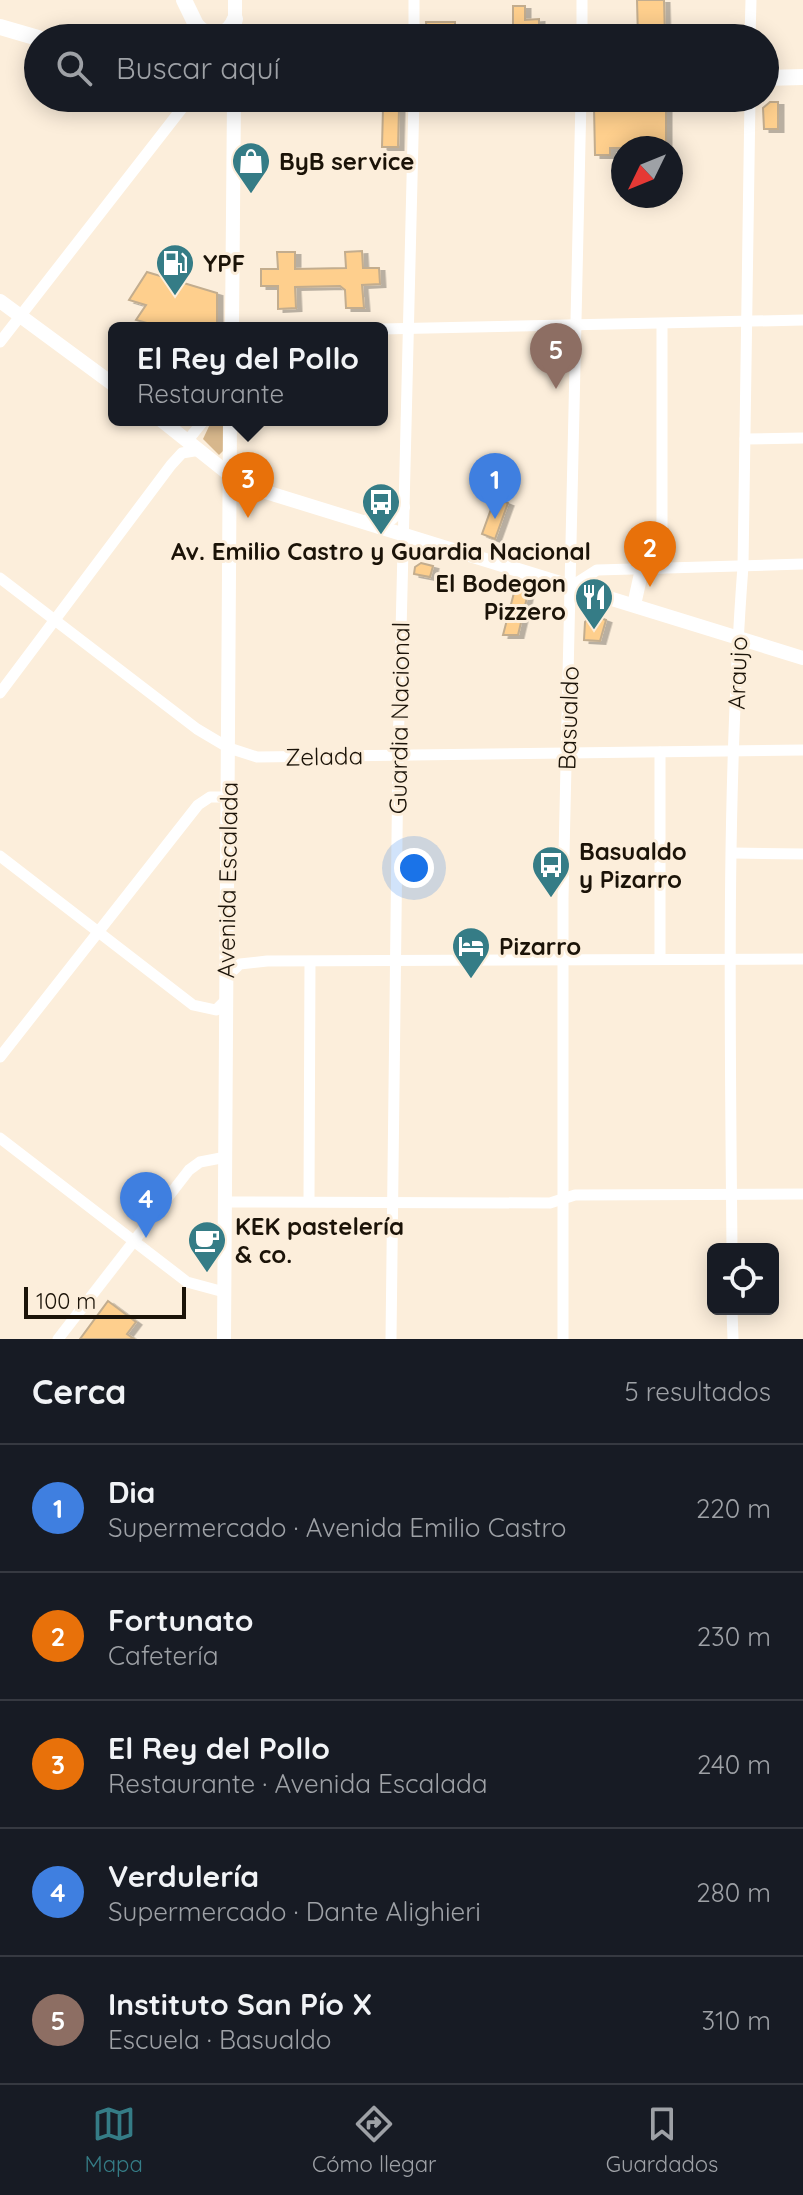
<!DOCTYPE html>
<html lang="es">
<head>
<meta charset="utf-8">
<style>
  body { margin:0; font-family:Quicksand,sans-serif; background:#242831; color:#f1f3f6 }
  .controls { position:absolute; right:24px; bottom:24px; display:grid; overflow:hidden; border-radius:12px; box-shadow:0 4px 20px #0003 }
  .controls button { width:72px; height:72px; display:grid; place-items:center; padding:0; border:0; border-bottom:2px solid #363941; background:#171b24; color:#f1f3f6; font:40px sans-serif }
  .compass { position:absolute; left:611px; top:136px; width:72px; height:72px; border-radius:50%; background:#171b24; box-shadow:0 4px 20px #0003; rotate:227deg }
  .scale { position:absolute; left:24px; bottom:20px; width:162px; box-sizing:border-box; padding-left:8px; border:4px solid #1b1308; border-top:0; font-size:22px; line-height:28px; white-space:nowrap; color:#1b1308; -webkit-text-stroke:6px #fceedb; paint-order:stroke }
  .you { position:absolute; left:414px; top:868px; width:28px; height:28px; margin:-20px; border:6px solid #fff; border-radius:50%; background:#1a73e8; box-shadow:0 0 0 12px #1a73e833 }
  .badge { display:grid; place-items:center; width:52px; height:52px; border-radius:50%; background:#357c86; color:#fff; font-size:26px; font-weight:700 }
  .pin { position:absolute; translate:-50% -66px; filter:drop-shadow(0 2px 4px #0008) }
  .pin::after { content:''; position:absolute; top:42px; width:28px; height:24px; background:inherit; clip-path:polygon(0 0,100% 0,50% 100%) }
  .popup { position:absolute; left:108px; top:322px; width:280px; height:104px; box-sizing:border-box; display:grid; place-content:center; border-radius:12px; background:#171b24; filter:drop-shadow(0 2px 6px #0005); font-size:26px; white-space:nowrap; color:#9ea1a6 }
  .popup b { font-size:30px; color:#f1f3f6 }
  .popup::after { content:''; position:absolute; left:50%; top:100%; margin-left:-16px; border:16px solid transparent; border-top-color:#171b24 }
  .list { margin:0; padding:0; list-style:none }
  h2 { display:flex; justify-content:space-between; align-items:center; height:104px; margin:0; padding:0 32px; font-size:34px }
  h2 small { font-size:26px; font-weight:400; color:#9ea1a6 }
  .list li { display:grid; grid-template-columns:52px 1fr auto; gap:24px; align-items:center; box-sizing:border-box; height:128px; padding:0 32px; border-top:2px solid #363941 }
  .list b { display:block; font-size:30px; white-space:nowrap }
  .list p { margin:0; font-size:26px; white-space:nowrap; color:#9ea1a6 }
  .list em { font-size:26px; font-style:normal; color:#9ea1a6 }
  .icon { flex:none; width:44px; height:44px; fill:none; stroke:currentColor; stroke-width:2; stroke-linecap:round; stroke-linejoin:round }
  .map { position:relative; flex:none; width:803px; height:1339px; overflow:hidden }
  .search { position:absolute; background:#171b24; box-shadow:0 4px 20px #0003; left:24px; right:24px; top:24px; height:88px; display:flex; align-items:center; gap:20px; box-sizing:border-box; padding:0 28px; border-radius:44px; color:#9ea1a6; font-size:30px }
  .sheet { height:744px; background:#171b24 }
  nav { display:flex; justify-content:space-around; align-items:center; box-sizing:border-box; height:112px; border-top:2px solid #363941; background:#171b24; font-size:22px; color:#9ea1a6 }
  nav a { display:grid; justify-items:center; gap:4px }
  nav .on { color:#357c86 }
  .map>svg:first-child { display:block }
</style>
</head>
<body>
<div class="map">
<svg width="803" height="1339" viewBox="0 0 803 1339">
  <defs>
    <filter id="shadow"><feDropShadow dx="5.5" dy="3" stdDeviation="0" flood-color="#0004"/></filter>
  </defs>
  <rect width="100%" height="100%" fill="#fceedb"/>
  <!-- green -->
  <path fill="#d7b78c" d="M212 420H224L223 451 219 455 203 439Z"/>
  <!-- building -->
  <g fill="#fecf8d" stroke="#c3ad8e" stroke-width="2" filter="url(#shadow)">
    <path d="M637 0H664L665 38H638Z"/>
    <path d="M513 6H525V20L539 19V25H568V38H513Z"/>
    <path d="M426 22H455V38H427Z"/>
    <path d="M770 102H778V129H764L763 108Z"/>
    <path d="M637 105 666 106V148H610V155H595L594 106Z"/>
    <path d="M383 108H399L398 147H382Z"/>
    <path d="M362 251 363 268H379L380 284 362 285 364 308H346L345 290 340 286 295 287 296 308 278 309V286H261V269H278L277 252H295V269L346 268 345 252Z"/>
    <path d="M147 272 217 293V328H165L136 320 146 305 129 300Z"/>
    <path d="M495 498 508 503 495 539 482 534Z"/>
    <path d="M421 563 433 566 430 577 414 574 415 567Z"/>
    <path d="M515 589 528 593 518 635H503Z"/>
    <path d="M592 615 606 620 600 641 584 640 585 622Z"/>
    <path d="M108 1301 136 1322 127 1334 134 1339H80Z"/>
  </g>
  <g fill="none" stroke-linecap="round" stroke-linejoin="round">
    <!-- street -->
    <g stroke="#fff" stroke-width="11">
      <path d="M414 0V38"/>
      <path d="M582 38V0"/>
      <path d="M750 38 751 0"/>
      <path d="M382 329 803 320"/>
      <path d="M0 342 190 98"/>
      <path d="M745 439 803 438"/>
      <path d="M188 440 204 420"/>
      <path d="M662 568V324"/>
      <path d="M0 578 197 729 229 748 257 757 803 750"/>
      <path d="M572 586 597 570 803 564"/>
      <path d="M0 693 171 465 182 453 200 450"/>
      <path d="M733 853 803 854"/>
      <path d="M0 856 193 1005 216 1010 226 1000"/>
      <path d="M660 958V752"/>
      <path d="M226 977 240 964 267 961 803 959"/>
      <path d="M0 1057 198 805 210 797H228"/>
      <path d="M0 1138 187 1282 224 1292"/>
      <path d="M309 1200 310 962"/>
      <path d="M225 1202 550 1203 575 1195 803 1194"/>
      <path d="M732 1249C730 1022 726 793 743 566L750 98"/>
      <path d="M732 1309 733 1339"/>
      <path d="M58 1339 189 1170 200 1162 226 1157"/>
      <path d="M391 1339 398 755 414 98"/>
      <path d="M563 1339V899L581 98"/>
    </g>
    <!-- secondary -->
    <g stroke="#fff" stroke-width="14">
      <path d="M235 38V0"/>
      <path d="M0 301 114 385"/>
      <path d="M232 328 234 98"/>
      <path d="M161 420 230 475 256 489 803 658"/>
      <path d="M369 520 391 518 403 507"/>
      <path d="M634 605 642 569"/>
      <path d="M224 1339 230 420"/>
    </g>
    <!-- primary -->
    <g stroke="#fff" stroke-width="16">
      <path d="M184 0 200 33"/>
      <path d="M197 26C210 40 228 37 235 19"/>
      <path d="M0 27 38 38"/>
      <path d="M765 78 803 77"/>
    </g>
  </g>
  <!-- icons -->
  <defs>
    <g id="shop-pin" transform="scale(2)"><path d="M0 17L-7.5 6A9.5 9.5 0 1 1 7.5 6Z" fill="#357c86" stroke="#fceedb"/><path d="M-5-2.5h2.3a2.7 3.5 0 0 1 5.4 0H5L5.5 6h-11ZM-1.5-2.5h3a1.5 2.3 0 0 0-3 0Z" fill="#fff"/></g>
    <g id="fuel-pin" transform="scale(2)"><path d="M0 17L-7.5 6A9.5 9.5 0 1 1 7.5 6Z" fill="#357c86" stroke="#fceedb"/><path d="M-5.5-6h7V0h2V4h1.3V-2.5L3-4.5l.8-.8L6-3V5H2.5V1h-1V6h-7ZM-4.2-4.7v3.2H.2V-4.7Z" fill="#fff"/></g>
    <g id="bus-pin" transform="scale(2)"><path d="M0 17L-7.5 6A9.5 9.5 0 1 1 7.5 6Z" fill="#357c86" stroke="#fceedb"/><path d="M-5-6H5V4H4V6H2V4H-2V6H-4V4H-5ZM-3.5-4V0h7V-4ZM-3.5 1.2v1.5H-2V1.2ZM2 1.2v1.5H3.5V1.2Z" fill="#fff"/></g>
    <g id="restaurant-pin" transform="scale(2)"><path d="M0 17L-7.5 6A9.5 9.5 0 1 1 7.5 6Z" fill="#357c86" stroke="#fceedb"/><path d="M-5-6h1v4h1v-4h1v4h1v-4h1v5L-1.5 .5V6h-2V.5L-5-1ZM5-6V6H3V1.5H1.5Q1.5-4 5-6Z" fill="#fff"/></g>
    <g id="hotel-pin" transform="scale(2)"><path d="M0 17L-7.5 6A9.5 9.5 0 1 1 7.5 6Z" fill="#357c86" stroke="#fceedb"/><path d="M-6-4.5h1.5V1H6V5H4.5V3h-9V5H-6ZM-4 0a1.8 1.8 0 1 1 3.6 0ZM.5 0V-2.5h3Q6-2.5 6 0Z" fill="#fff"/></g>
    <g id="cafe-pin" transform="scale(2)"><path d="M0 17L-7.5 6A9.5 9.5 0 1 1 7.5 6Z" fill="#357c86" stroke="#fceedb"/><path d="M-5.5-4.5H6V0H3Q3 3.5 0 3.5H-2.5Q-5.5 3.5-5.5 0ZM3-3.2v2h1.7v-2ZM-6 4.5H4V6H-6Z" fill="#fff"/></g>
  </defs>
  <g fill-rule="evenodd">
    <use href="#shop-pin" x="251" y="161"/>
    <use href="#fuel-pin" x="175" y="263"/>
    <use href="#bus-pin" x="381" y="502"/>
    <use href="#restaurant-pin" x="594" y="597"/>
    <use href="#bus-pin" x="551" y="865"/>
    <use href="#hotel-pin" x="471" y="946"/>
    <use href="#cafe-pin" x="207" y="1240"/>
  </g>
  <g text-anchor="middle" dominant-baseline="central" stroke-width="6" stroke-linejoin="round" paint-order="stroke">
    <!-- poi labels -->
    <g font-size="24" font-weight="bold" fill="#1b1308" stroke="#fceedb" text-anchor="start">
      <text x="279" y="161">ByB service</text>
      <text x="203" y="263">YPF</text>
      <text x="381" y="551" text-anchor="middle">Av. Emilio Castro y Guardia Nacional</text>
      <text x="566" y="583" text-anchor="end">El Bodegon<tspan x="566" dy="28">Pizzero</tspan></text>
      <text x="579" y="851">Basualdo<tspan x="579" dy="28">y Pizarro</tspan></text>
      <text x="499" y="946">Pizarro</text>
      <text x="235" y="1226">KEK pastelería<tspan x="235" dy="28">&amp; co.</tspan></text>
    </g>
    <!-- street labels -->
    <g font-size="24" fill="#1b1308" stroke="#fceedb">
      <text transform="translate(737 673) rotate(-88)">Araujo</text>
      <text transform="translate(399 718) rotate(-89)">Guardia Nacional</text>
      <text transform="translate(568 718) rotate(-88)">Basualdo</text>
      <text transform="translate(324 756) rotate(-1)">Zelada</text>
      <text transform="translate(227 880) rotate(-89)">Avenida Escalada</text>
    </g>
  </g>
</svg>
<div class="controls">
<button><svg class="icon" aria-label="locate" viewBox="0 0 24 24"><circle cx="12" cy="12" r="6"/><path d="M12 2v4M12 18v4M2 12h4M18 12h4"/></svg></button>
</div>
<svg class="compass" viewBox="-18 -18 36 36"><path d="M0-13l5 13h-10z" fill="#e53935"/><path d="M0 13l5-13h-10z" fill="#9ea1a6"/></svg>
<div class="scale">100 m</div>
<div class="you"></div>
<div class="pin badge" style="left:495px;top:519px;background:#3f7fe0">1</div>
<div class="pin badge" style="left:650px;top:587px;background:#e8710a">2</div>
<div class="pin badge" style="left:248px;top:518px;background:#e8710a">3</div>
<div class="popup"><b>El Rey del Pollo</b>Restaurante</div>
<div class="pin badge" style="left:146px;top:1238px;background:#3f7fe0">4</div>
<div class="pin badge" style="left:556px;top:389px;background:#8d6e63">5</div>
<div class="search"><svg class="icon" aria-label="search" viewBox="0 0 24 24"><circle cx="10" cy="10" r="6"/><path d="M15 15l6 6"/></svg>Buscar aquí</div>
</div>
<section class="sheet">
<h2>Cerca<small>5 resultados</small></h2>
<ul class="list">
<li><span class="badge" style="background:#3f7fe0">1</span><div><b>Dia</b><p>Supermercado · Avenida Emilio Castro</p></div><em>220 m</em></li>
<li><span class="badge" style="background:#e8710a">2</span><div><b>Fortunato</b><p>Cafetería</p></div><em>230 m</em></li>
<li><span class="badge" style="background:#e8710a">3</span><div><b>El Rey del Pollo</b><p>Restaurante · Avenida Escalada</p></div><em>240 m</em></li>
<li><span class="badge" style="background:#3f7fe0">4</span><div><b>Verdulería</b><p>Supermercado · Dante Alighieri</p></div><em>280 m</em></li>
<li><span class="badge" style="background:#8d6e63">5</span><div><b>Instituto San Pío X</b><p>Escuela · Basualdo</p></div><em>310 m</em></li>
</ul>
</section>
<nav>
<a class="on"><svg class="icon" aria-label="map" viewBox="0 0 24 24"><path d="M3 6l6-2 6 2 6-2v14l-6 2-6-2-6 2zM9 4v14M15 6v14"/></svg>Mapa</a>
<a><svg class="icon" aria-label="directions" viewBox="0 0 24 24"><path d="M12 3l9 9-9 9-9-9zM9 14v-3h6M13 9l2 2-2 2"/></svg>Cómo llegar</a>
<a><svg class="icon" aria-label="saved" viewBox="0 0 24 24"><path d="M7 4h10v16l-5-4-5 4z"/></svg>Guardados</a>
</nav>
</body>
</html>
